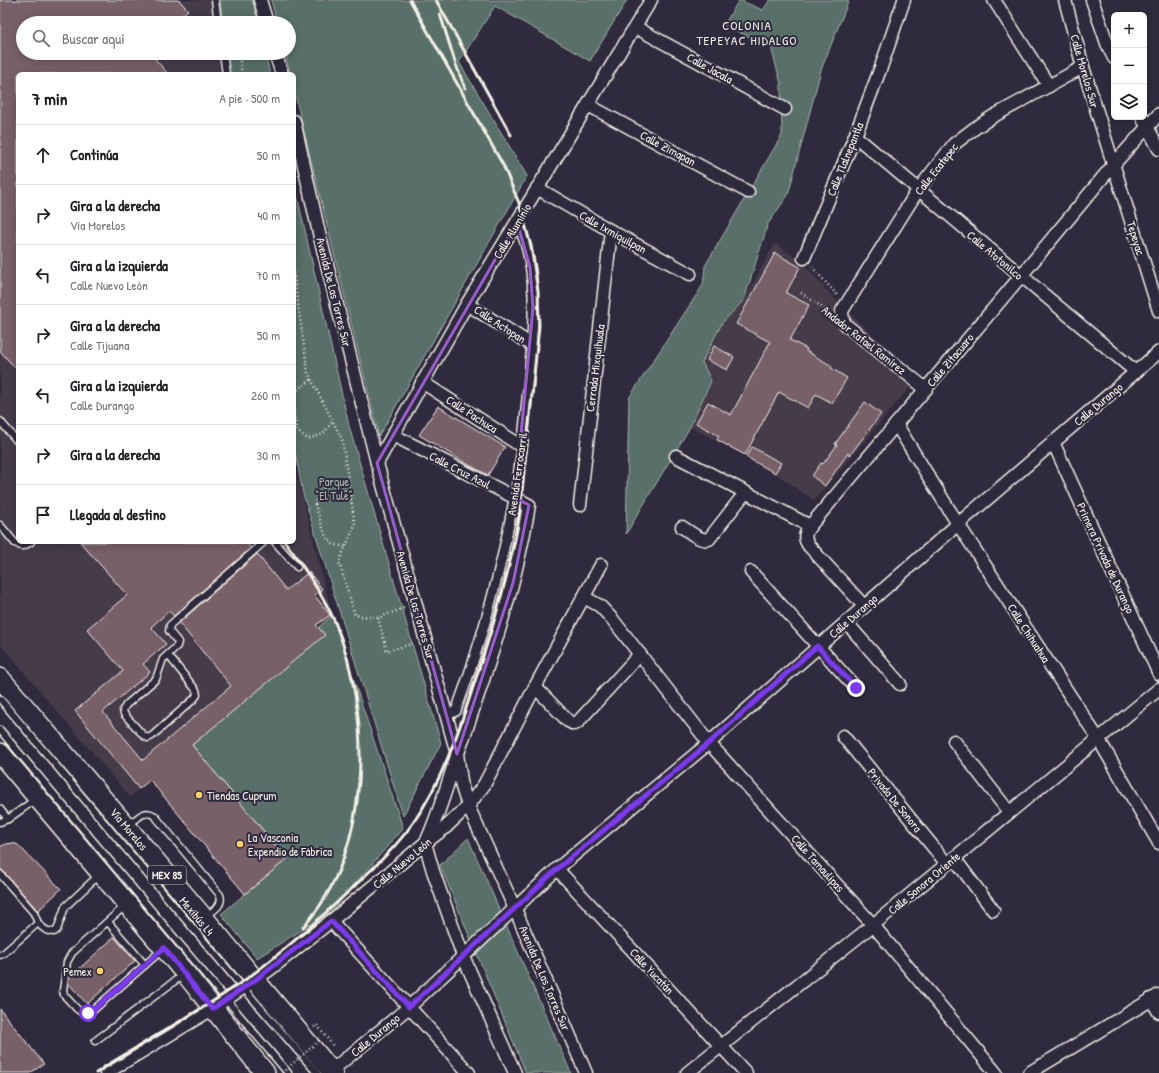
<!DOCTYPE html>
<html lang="es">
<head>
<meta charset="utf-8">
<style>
  body { margin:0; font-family:"Patrick Hand",sans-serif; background:#f6f6f6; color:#202124 }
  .controls { position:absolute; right:12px; top:12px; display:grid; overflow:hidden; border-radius:6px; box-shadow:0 2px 10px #0003 }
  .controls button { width:36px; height:36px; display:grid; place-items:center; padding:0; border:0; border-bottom:1px solid #e0e0e0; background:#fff; color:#202124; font:20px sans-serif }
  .stop { position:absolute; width:12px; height:12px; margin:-9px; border:3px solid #7c3aed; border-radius:50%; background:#fff }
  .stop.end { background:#7c3aed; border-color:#fff; box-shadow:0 1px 4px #0008 }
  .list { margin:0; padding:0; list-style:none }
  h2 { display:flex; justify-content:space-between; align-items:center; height:52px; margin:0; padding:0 16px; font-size:17px }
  h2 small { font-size:13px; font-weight:400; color:#757577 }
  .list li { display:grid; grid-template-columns:26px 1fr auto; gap:12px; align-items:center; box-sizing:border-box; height:60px; padding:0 16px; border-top:1px solid #e0e0e0 }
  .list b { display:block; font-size:15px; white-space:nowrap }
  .list p { margin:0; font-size:13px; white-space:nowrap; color:#757577 }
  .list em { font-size:13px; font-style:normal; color:#757577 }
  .icon { flex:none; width:22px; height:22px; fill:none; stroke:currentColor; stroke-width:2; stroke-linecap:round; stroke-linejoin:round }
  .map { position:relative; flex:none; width:1159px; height:1073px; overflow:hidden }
  .search { position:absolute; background:#fff; box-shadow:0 2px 10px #0003; left:16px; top:16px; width:280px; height:44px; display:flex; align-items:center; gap:10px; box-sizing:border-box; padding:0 14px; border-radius:22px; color:#757577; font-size:15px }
  .panel { position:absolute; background:#fff; box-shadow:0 2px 10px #0003; left:16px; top:72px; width:280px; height:472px; border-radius:6px }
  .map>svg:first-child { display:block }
</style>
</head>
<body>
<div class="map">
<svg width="1159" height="1073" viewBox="0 0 1159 1073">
  <rect width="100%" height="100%" fill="#2f2a3d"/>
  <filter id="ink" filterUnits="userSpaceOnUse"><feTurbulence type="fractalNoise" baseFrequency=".025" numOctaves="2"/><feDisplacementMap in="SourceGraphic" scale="8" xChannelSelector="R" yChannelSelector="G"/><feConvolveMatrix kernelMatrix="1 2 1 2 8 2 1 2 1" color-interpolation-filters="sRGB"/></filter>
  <g filter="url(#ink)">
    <!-- built -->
    <g fill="#453a4a">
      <path d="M0 0H220L223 23H23V53H227L230 74H18V542H294V464L332 615 318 627 325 635 130 797 0 644Z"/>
      <path d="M775 243 802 262 832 296 917 379 814 501 775 473 746 457 745 455 690 427 711 381 702 362 722 323 744 300Z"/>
    </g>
    <!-- green -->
    <g fill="#596f69" stroke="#a6b0a8">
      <path d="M220 0H253L258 23H223Z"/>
      <path d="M271 0H627L590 61 495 6 459 62 527 176 379 436 294 91V74H290L285 53H289V23H277Z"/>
      <path d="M739 0 763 10 770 0H849L821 70 788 195 768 224 744 300 722 323 702 362 711 381 690 427 626 534 629 398 703 285 705 266 782 135 781 84 771 47 724 25Z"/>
      <path d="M227 53H265L270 74H230Z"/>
      <path d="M294 182 349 426 441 743 403 816 303 494 294 446Z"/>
      <path d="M332 615 403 828 332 911 257 958 221 914 287 859 192 745Z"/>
      <path d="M468 838 571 1073H526L440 865Z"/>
    </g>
    <!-- building -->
    <g fill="#786067" stroke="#f4f1e8">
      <path d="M0 0H179L188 10 173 23H23V53H150L168 74H18V371L0 351Z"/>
      <path d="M775 253 800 267 786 293 809 305 790 340 807 349 806 351 832 366 831 368 847 378 832 403 816 394 808 408 779 392 745 455 717 440 719 436 696 423 708 402 731 415 770 342 736 324Z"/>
      <path d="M714 346 734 357 727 370 707 360Z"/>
      <path d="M865 402 881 414 850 455 848 453 825 486 812 476 821 463 823 464 837 445 835 444Z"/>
      <path d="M438 406 505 447 488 475 469 465 419 435Z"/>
      <path d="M752 447 781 463 775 473 746 457Z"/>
      <path d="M80 542H246L251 548 174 616 169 611 151 627 166 644 143 664 150 672 103 712 143 760 231 686 179 623 257 554 286 590 309 572 322 589 314 595 330 615 316 625 325 635 192 745 287 859 245 894 150 780 139 789 75 711 123 671 87 629 127 595Z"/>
      <path d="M13 843 18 845 61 889 38 911 0 868V847L5 844Z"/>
      <path d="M114 937 135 961 87 1004 68 983 69 978Z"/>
      <path d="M0 1009 44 1064 30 1073H0Z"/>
    </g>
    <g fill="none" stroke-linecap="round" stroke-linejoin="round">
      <!-- service casing -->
      <g stroke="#f4f1e8" stroke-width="9">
        <g id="service">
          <path d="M215 0 218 23"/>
          <path d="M223 53 226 74"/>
          <path d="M0 421 18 442"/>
          <path d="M0 525 15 543 21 546H24L31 542"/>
          <path d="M275 542 297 567"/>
          <path d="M168 655 196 690 197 695 194 699 152 736 148 738 144 736 124 714 123 710 126 705 156 679 163 659 177 646 178 642 169 631 170 625 264 542"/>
          <path d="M0 699 239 983 317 1073"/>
          <path d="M0 730 288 1073"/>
          <path d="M0 809 8 819 0 822"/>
          <path d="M8 819 36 799"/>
          <path d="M128 826C137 819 144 808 155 816L220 895C224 906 212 911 205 917"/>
          <path d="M0 874 34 913 38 923 4 953 0 955"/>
          <path d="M126 905 72 953 67 962 63 990 64 995 77 1009 81 1012 85 1013 91 1012 162 950"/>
          <path d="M108 922 145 965"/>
          <path d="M38 923C42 928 47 932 54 932L57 930 65 907 100 874"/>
          <path d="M95 1041 184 974"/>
        </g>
      </g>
      <!-- pedestrian casing -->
      <g stroke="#f4f1e8" stroke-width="12">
        <path id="pedestrian" d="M447 715 456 711C481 643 501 571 514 499 522 461 525 418 529 379 533 328 540 270 517 222"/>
      </g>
      <!-- minor casing -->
      <g stroke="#f4f1e8" stroke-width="15">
        <g id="minor">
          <path d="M260 0 267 23"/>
          <path d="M994 0 1049 86"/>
          <path d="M1065 0 1083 67 1159 311"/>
          <path d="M1092 0 1108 46 1114 58"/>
          <path d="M635 27 785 109"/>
          <path d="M275 53 282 74"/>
          <path d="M588 105 748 192"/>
          <path d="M1142 117 1159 149"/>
          <path d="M294 121 319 233 377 463 457 754 462 787 468 806 515 909 586 1073"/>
          <path d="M855 136 1136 372"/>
          <path d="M537 188 611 231 690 274"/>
          <path d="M804 258 855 136 881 67 904 0"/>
          <path d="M467 304 532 345"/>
          <path d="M422 382 521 446"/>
          <path d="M926 389 847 326 843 321 842 311 918 190 954 144 975 128 992 117 1083 67"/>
          <path d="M896 424 958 524 1099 740 1159 843"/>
          <path d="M393 435 529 505C516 587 488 666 461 745 449 777 441 809 427 840"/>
          <path d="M1053 442 1159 674"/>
          <path d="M676 456 810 526"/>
          <path d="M377 463 467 304 560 151 651 0"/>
          <path d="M580 505 611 231"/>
          <path d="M682 527C689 531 700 542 709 539L745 493"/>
          <path d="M751 572 856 688"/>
          <path d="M584 597 600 606 613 620 709 743 873 925 996 1073"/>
          <path d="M864 606 809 546C803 538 805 533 810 526L1021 276 1114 164 1159 114"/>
          <path d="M846 622 900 684"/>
          <path d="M535 687 568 721 574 724 577 723 640 654"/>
          <path d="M843 736 947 864"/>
          <path d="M954 741 1009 812"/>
          <path d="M425 843 433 871 463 956 515 1073"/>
          <path d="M954 858 993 910"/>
          <path d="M557 869 746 1073"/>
          <path d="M331 921 469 1073"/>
          <path d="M1151 999 1159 1012"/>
          <path d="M331 1071 409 1007 557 869 709 743 958 524 1159 352"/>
          <path d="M106 1073 212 1009 269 970 331 921 425 843 446 827 468 806 484 785 535 687 601 565"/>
          <path d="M687 1073 873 925 1159 689"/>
          <path d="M1029 1073 1159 995"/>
        </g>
      </g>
      <!-- primary casing -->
      <g stroke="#f4f1e8" stroke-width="22">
        <g id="primary">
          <path d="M0 678 204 918 255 980 333 1073"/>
          <path d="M0 753 185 973 265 1073"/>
        </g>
      </g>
      <!-- path -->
      <g stroke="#f4f1e8" stroke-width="2.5" stroke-dasharray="1 3" stroke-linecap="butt">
        <path d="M240 61 242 74"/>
        <path d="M812 267 838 296"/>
        <path d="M294 277 308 373 342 439 355 525 339 562 355 615 378 618 404 608"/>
        <path d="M801 293 831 313"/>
        <path d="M294 397 298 389 311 380"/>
        <path d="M294 414 297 431 308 439 323 434 333 421"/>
        <path d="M345 547 333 544 326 537 315 505 318 491 329 485 340 487 350 494"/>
        <path d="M378 618 387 651 415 643"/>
        <path d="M314 1027 317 1025 333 1046"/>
      </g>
      <!-- service -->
      <use href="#service" stroke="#2f2a3d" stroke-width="6"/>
      <!-- pedestrian -->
      <use href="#pedestrian" stroke="#2f2a3d" stroke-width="9"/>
      <!-- minor -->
      <use href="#minor" stroke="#2f2a3d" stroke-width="12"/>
      <!-- primary -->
      <use href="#primary" stroke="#2f2a3d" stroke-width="19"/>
      <!-- rail -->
      <g stroke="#f4f1e8" stroke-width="3">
        <path d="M436 0 511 135"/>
        <path d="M440 14 456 65 465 88"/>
        <path d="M285 542C304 567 322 593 335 622 372 712 373 852 303 927"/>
        <path d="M96 1073C147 1041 200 1012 249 977 283 952 315 923 346 894 369 872 394 850 413 823 445 777 462 722 479 668 497 613 513 558 521 501L539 326 538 291 531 246 519 203 503 165 410 0"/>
      </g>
      <!-- path-bridge -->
      <path stroke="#f4f1e8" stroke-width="2.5" stroke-dasharray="1 3" stroke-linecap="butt" d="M282 1073 320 1040"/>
    </g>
  </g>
  <g fill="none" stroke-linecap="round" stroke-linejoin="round" filter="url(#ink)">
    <!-- route -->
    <path stroke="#7c3aed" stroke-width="5" d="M88 1013 91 1012 164 948 212 1009 255 980 331 921 409 1007 557 869 709 743 817 646 856 688"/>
  </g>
  <!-- marked area -->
  <path fill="none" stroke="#995dc9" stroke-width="3" stroke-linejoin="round" d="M517 222 530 267 533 308 515 498 529 505 513 583 457 754 377 463Z"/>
  <!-- markers -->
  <g fill="#ffd166" stroke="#2f2a3d" stroke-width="1.5">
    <circle cx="199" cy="795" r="4"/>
    <circle cx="240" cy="844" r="4"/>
    <circle cx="100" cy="971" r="4"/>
  </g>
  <g text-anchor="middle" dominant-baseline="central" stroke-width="4" stroke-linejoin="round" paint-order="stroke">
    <!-- shield labels -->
    <rect fill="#2f2a3d" stroke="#b9b5b5" stroke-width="1" x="148" y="866" width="38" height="18" rx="3"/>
    <g font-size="11" font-weight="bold" fill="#f4f1e8">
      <text x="167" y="875">MEX 85</text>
    </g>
    <!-- street labels -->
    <g font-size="12" fill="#f4f1e8" stroke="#2f2a3d">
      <text transform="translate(710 68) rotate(29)">Calle Jacala</text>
      <text transform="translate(1085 71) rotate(74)">Calle Morelos Sur</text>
      <text transform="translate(668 148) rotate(28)">Calle Zimapan</text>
      <text transform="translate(845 159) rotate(-68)">Calle Tlalnepantla</text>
      <text transform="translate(936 169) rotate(-52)">Calle Ecatepec</text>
      <text transform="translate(512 231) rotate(-59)">Calle Aluminio</text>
      <text transform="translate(613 232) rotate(29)">Calle Ixmiquilpan</text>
      <text transform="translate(1136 238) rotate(73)">Tepeyac</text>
      <text transform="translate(995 255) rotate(40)">Calle Atotonilco</text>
      <text transform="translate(334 292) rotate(76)">Avenida De Las Torres Sur</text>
      <text transform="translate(500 324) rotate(33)">Calle Actopan</text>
      <text transform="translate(864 340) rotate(38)">Andador Rafael Ramírez</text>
      <text transform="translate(950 360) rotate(-50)">Calle Zitacuaro</text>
      <text transform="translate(595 368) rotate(-83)">Cerrada Mixquihuala</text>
      <text transform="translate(1098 404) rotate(-40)">Calle Durango</text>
      <text transform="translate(472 414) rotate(33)">Calle Pachuca</text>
      <text transform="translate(460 470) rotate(27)">Calle Cruz Azul</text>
      <text transform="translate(517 474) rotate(-82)">Avenida Ferrocarril</text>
      <text transform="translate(1106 558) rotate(65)">Primera Privada de Durango</text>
      <text transform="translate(416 605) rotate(74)">Avenida De Las Torres Sur</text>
      <text transform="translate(853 616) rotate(-41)">Calle Durango</text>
      <text transform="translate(1029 633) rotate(57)">Calle Chihuahua</text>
      <text transform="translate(895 800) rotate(51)">Privada De Sonora</text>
      <text transform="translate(129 829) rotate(50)">Vía Morelos</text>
      <text transform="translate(402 863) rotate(-40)">Calle Nuevo León</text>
      <text transform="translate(818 863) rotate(48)">Calle Tamaulipas</text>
      <text transform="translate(924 883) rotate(-40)">Calle Sonora Oriente</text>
      <text transform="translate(197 916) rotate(50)">Mexibús L4</text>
      <text transform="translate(652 971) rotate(47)">Calle Yucatán</text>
      <text transform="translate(545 978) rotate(67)">Avenida De Las Torres Sur</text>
      <text transform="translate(375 1035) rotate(-40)">Calle Durango</text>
    </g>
    <!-- park labels -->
    <g font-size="12" fill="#aeb6af" stroke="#2f2a3d">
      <text x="334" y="481">Parque<tspan x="334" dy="14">"El Tule"</tspan></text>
    </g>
    <!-- poi labels -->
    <g font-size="12" fill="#f4f1e8" stroke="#2f2a3d" text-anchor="start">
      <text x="207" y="795">Tiendas Cuprum</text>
      <text x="248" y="837">La Vasconia<tspan x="248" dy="14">Expendio de Fábrica</tspan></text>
      <text x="92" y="971" text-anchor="end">Pemex</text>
    </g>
    <!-- neighbourhood labels -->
    <g font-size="13" letter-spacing="1" fill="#f4f1e8" stroke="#2f2a3d">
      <text x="747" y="25">COLONIA<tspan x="747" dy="15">TEPEYAC HIDALGO</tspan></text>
    </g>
  </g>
</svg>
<div class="controls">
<button>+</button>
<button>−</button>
<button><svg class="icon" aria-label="layers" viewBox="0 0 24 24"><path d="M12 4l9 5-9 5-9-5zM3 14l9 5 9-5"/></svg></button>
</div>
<div class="stop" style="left:88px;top:1013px"></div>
<div class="stop end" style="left:856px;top:688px"></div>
<div class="search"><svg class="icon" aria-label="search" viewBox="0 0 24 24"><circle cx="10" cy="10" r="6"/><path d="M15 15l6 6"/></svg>Buscar aquí</div>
<section class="panel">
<h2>7 min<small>A pie · 500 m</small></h2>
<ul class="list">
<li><svg class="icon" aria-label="ahead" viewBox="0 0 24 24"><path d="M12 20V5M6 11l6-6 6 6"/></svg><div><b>Continúa</b></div><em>50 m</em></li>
<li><svg class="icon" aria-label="right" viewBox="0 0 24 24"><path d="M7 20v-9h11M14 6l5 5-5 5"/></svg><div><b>Gira a la derecha</b><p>Vía Morelos</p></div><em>40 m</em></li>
<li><svg class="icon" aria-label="left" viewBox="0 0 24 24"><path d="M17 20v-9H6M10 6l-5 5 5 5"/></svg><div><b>Gira a la izquierda</b><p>Calle Nuevo León</p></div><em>70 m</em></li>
<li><svg class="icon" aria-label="right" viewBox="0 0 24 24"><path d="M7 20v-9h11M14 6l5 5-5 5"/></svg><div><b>Gira a la derecha</b><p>Calle Tijuana</p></div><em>50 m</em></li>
<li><svg class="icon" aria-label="left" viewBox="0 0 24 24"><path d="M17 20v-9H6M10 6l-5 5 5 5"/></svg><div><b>Gira a la izquierda</b><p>Calle Durango</p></div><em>260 m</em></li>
<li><svg class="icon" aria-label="right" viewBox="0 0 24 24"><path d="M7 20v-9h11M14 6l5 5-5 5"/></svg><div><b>Gira a la derecha</b></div><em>30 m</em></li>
<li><svg class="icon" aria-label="arrive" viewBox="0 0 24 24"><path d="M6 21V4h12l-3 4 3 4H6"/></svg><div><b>Llegada al destino</b></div></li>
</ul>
</section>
</div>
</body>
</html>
